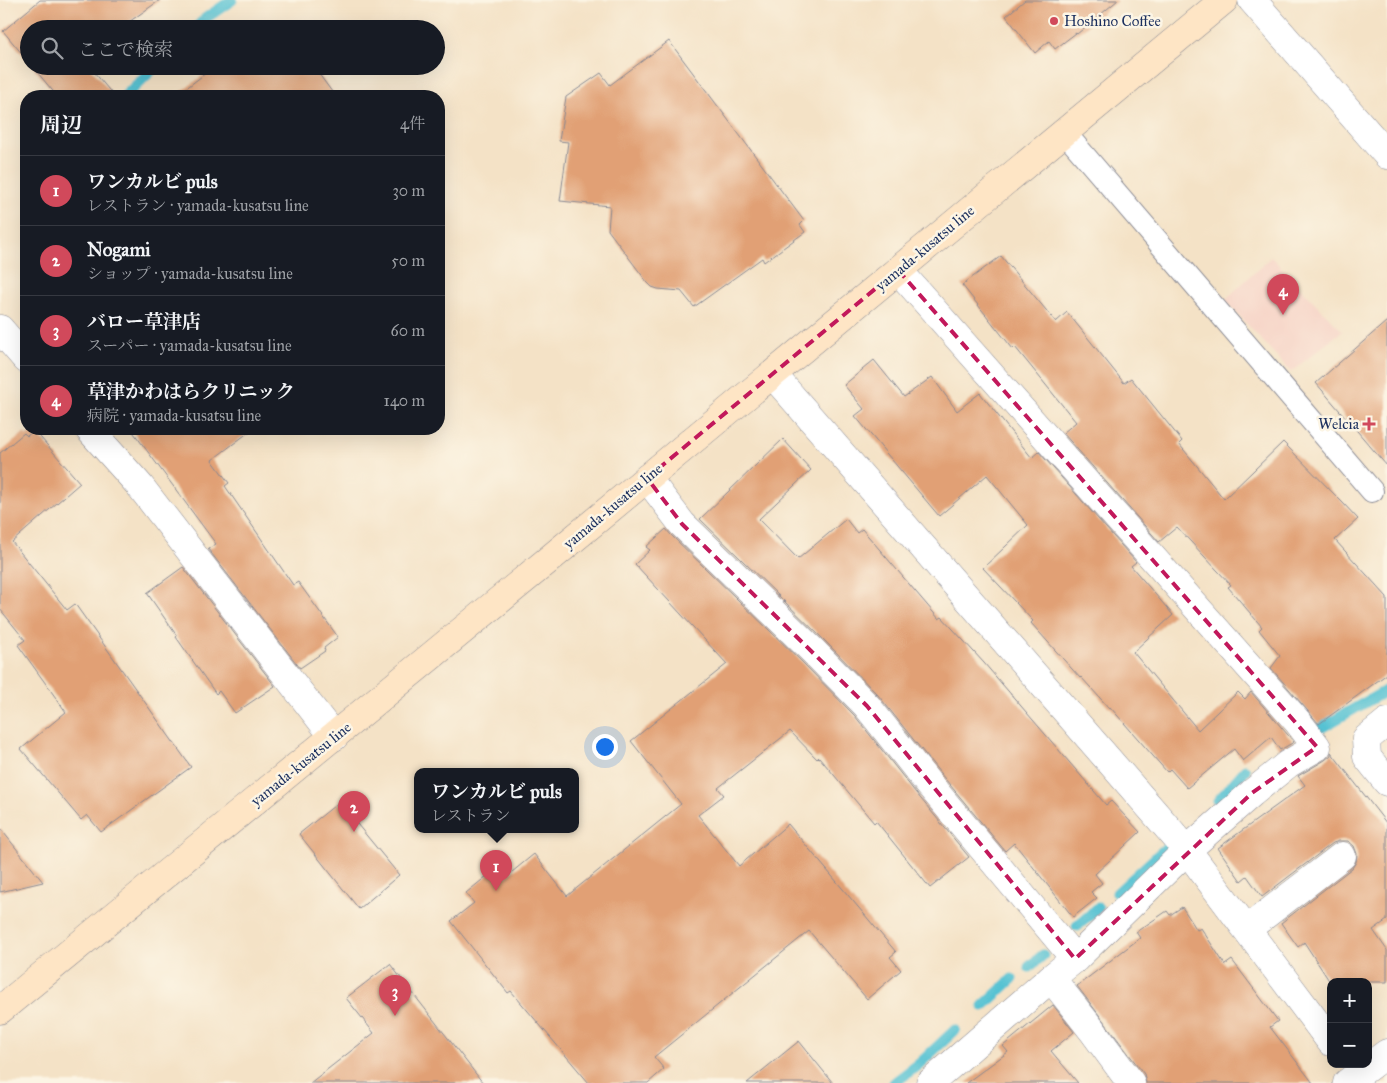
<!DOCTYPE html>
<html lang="ja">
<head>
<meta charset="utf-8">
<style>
  body { margin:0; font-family:"IM FELL Great Primer","Noto Serif JP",serif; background:#242831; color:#f1f3f6 }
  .controls { position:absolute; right:15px; bottom:15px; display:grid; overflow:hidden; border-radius:10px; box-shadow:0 5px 20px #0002 }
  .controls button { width:45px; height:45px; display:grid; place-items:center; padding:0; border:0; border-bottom:1px solid #363941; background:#171b24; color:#f1f3f6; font:25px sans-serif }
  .you { position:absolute; left:604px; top:746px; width:18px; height:18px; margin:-12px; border:4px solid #fff; border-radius:50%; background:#1a73e8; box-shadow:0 0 0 8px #1a73e833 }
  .badge { display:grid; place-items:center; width:32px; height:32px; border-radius:50%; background:#d1495b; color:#fff; font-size:16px; font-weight:700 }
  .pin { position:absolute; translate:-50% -41px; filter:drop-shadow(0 1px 2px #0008) }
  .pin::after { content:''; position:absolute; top:26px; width:18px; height:15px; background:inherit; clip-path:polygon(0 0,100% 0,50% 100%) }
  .popup { position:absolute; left:414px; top:768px; width:165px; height:65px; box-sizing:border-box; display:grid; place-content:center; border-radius:10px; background:#171b24; filter:drop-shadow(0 1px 4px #0005); font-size:16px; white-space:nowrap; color:#9ea1a6 }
  .popup b { font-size:19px; color:#f1f3f6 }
  .popup::after { content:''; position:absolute; left:50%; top:100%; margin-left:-10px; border:10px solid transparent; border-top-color:#171b24 }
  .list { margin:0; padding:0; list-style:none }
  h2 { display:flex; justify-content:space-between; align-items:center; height:65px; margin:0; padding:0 20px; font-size:21px }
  h2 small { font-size:16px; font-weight:400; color:#9ea1a6 }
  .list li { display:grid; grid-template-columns:32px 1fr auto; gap:15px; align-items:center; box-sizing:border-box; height:70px; padding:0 20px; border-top:1px solid #363941 }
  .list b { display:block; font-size:19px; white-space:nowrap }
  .list p { margin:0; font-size:16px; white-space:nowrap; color:#9ea1a6 }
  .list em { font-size:16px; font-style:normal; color:#9ea1a6 }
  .icon { flex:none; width:28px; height:28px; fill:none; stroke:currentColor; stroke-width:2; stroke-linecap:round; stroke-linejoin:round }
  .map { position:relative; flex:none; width:1387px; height:1083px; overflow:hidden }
  .search { position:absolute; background:#171b24; box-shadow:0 5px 20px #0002; left:20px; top:20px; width:425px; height:55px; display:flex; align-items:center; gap:12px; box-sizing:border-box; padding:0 18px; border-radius:28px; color:#9ea1a6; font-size:19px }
  .panel { position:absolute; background:#171b24; box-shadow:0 5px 20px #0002; left:20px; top:90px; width:425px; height:345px; border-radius:20px }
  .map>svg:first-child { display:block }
</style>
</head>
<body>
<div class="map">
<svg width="1387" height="1083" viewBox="0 0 1387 1083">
  <rect width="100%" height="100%" fill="#fcf5e5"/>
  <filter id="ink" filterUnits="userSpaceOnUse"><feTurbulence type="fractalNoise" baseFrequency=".02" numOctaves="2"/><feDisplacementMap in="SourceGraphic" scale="10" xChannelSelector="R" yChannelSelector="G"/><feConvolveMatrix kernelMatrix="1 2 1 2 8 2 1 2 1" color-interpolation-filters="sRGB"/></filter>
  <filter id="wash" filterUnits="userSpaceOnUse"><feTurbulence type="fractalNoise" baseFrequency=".0096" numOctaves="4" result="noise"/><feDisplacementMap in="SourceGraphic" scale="20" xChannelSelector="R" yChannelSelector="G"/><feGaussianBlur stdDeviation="1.12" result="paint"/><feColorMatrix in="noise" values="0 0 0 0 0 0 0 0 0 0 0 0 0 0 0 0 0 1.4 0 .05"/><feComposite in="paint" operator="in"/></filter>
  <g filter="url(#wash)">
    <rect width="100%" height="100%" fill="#f4e2c6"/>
    <!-- built -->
    <path fill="#f6d2c5" d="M1271 257 1342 331 1291 372 1225 300Z"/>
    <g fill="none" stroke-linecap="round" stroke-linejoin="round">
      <!-- stream -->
      <g stroke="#57c2d3" stroke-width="11">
        <path d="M195 29 206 18 232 0"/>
        <path d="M125 96 156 66"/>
        <path d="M1319 729 1387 690"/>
        <path d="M1218 801 1245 770"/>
        <path d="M1117 893 1166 848"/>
        <path d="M1077 926 1098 908"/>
        <path d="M1029 967 1043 955"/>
        <path d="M983 1006 1012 979"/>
        <path d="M894 1083 919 1064 955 1030"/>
      </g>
    </g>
    <g id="blocks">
      <!-- building -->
      <g fill="#e1a075">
        <path d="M40 0H160L119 29H29V62L3 31Z"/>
        <path d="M1025 0H1118L1077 34 1076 33 1055 49 1049 41 1035 53 1006 16Z"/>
        <path d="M278 19 285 29H265Z"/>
        <path d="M669 41 804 221 800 225 805 232 764 262 762 258 694 307 681 291 658 289 652 287 647 282 608 230 610 206 560 201 568 142 559 141 566 97 601 73 610 85Z"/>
        <path d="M32 66H89L114 96H57Z"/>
        <path d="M215 66H313L335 96H176Z"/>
        <path d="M1001 256 1056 322 1067 312 1124 383 1131 378 1182 441 1179 444 1224 499 1283 442 1342 502 1358 519 1335 540 1387 597V674L1319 724 1271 668 1280 656 1259 630 1262 627 1228 587 1231 585 1177 527 1159 542 1063 433 1076 422 1015 347 1013 349 962 285Z"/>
        <path d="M1387 321V466L1316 383Z"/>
        <path d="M874 360 904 397 932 377 957 411 980 393 1032 458 1039 452 1136 562 1131 566 1173 615 1133 652 1198 730 1238 692 1245 699 1251 692 1294 742 1280 750 1271 737 1243 761 1234 749 1187 788 1170 769 1167 772 1110 707 1109 708 1081 677 1080 678 1031 623 1033 621 983 568 1028 525 987 475 939 516 855 416 864 409 844 385Z"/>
        <path d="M131 429H253L212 460 229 483 225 486 293 585 298 582 338 637 324 648 325 651 300 668 208 549 216 544Z"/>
        <path d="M34 430 80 483 12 542 67 610 75 604 191 767 101 832 87 815 81 820 21 749 66 712 18 645 25 640 0 609V453L24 433 27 436Z"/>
        <path d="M783 439 811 470 759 519 798 559 846 519 857 533 862 529 939 619 942 617 984 663 1106 805 1111 801 1140 832 1095 874 1102 883 1091 892 1097 898 1073 917 1014 843 1005 851 940 773 878 695 824 640 700 519Z"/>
        <path d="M666 529 671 535 802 662 855 716 916 793 969 857 930 888 876 821 874 823 819 757 817 759 790 731 718 788 724 795 698 815 739 866 788 824 896 952 890 957 901 970 867 999 809 931 654 1057 664 1069 648 1083H589L511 991 508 993 451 921 474 903 466 893 498 867 506 877 534 854 567 896 681 804 631 741 727 664 635 564 650 550 646 547Z"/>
        <path d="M183 567 275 686 235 713 219 691 216 694 176 637 177 636 147 593Z"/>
        <path d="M1331 752 1387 824V920L1373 930 1387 950V982H1330L1304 942 1298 947 1281 923 1352 868 1356 862 1357 854 1354 846 1348 841H1339L1333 843 1262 897 1247 876 1241 881 1218 848 1305 785 1298 776 1325 760 1331 755Z"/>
        <path d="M339 802 399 875 359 909 299 834Z"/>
        <path d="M0 828 43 882 0 892Z"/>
        <path d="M1182 907 1197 930 1201 928 1225 965 1232 960 1278 1021 1270 1027 1313 1083H1146L1144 1074 1077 986 1140 938 1136 932 1167 911 1170 915Z"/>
        <path d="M390 964 483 1083H310L374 1033 346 998Z"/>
        <path d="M1053 1005 1074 1032 1051 1051 1078 1083H966L1008 1052 1003 1046Z"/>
        <path d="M799 1041 833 1083H747Z"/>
      </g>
    </g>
  </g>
  <g filter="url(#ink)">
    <use href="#blocks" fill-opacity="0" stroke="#888892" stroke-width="1"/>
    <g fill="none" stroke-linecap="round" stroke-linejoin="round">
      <!-- service casing -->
      <g stroke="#888892" stroke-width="24">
        <path id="service" d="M1065 133 1372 491"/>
      </g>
      <!-- minor casing -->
      <g stroke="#888892" stroke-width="29">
        <g id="minor">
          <path d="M898 270 1298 722 1317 747 1288 764 1252 793 1187 850 1075 959 1051 978 930 1083"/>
          <path d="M0 329 26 359"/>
          <path d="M773 375 1187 850 1331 1042"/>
          <path d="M89 429 140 486 334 737"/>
          <path d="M647 478 682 524 813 651 867 706 928 783 1075 959"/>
          <path d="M1387 722 1366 739 1367 757 1387 782"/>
          <path d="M1247 929 1342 856"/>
          <path d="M1051 978 1092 1030 1131 1083"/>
          <path d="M1347 1083 1387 1053"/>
        </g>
      </g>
      <!-- tertiary casing -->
      <g stroke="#888892" stroke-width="29">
        <path id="tertiary" d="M1252 0 1387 155"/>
      </g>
      <!-- secondary casing -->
      <g stroke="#888892" stroke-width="29">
        <path id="secondary" d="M0 1010 547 561 1224 0"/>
      </g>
      <!-- service -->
      <use href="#service" stroke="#fff" stroke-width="22"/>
      <!-- minor -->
      <use href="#minor" stroke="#fff" stroke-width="28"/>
      <!-- tertiary -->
      <use href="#tertiary" stroke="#fff" stroke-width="28"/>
      <!-- secondary -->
      <use href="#secondary" stroke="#fee5c5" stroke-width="28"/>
    </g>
  </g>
  <!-- marked area -->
  <path fill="none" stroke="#c2185b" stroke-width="4" stroke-dasharray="10 6" stroke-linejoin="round" d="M898 270 1317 747 1252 793 1075 959 867 706 682 524 647 478Z"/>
  <!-- markers -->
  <g fill="#d1495b" stroke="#fcf5e5" stroke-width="2">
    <circle cx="1054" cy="21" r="5"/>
    <path d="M1366.5 416.5h5v5h5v5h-5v5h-5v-5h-5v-5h5z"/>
  </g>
  <g text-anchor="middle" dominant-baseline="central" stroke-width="5" stroke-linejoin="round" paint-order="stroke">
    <!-- poi labels -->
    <g font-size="15" fill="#1b2f5e" stroke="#fcf5e5" text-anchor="start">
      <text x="1064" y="21">Hoshino Coffee</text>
      <text x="1359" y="424" text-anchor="end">Welcia</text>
    </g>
    <!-- street labels -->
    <g font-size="15" fill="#1b2f5e" stroke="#fcf5e5">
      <text transform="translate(925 248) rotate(-40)">yamada-kusatsu line</text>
      <text transform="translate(613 506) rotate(-40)">yamada-kusatsu line</text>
      <text transform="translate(301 764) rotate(-39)">yamada-kusatsu line</text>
    </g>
  </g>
</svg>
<div class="controls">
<button>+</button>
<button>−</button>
</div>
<div class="you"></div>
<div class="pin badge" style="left:496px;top:891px">1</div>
<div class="popup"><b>ワンカルビ puls</b>レストラン</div>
<div class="pin badge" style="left:354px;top:832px">2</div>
<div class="pin badge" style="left:395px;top:1016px">3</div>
<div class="pin badge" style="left:1283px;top:315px">4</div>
<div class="search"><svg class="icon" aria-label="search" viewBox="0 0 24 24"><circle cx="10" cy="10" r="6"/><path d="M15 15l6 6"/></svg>ここで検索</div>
<section class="panel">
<h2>周辺<small>4件</small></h2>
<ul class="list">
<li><span class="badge">1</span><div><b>ワンカルビ puls</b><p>レストラン · yamada-kusatsu line</p></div><em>30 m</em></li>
<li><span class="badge">2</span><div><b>Nogami</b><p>ショップ · yamada-kusatsu line</p></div><em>50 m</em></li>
<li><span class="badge">3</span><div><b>バロー草津店</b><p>スーパー · yamada-kusatsu line</p></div><em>60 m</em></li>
<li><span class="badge">4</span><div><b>草津かわはらクリニック</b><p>病院 · yamada-kusatsu line</p></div><em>140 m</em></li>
</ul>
</section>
</div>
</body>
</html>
